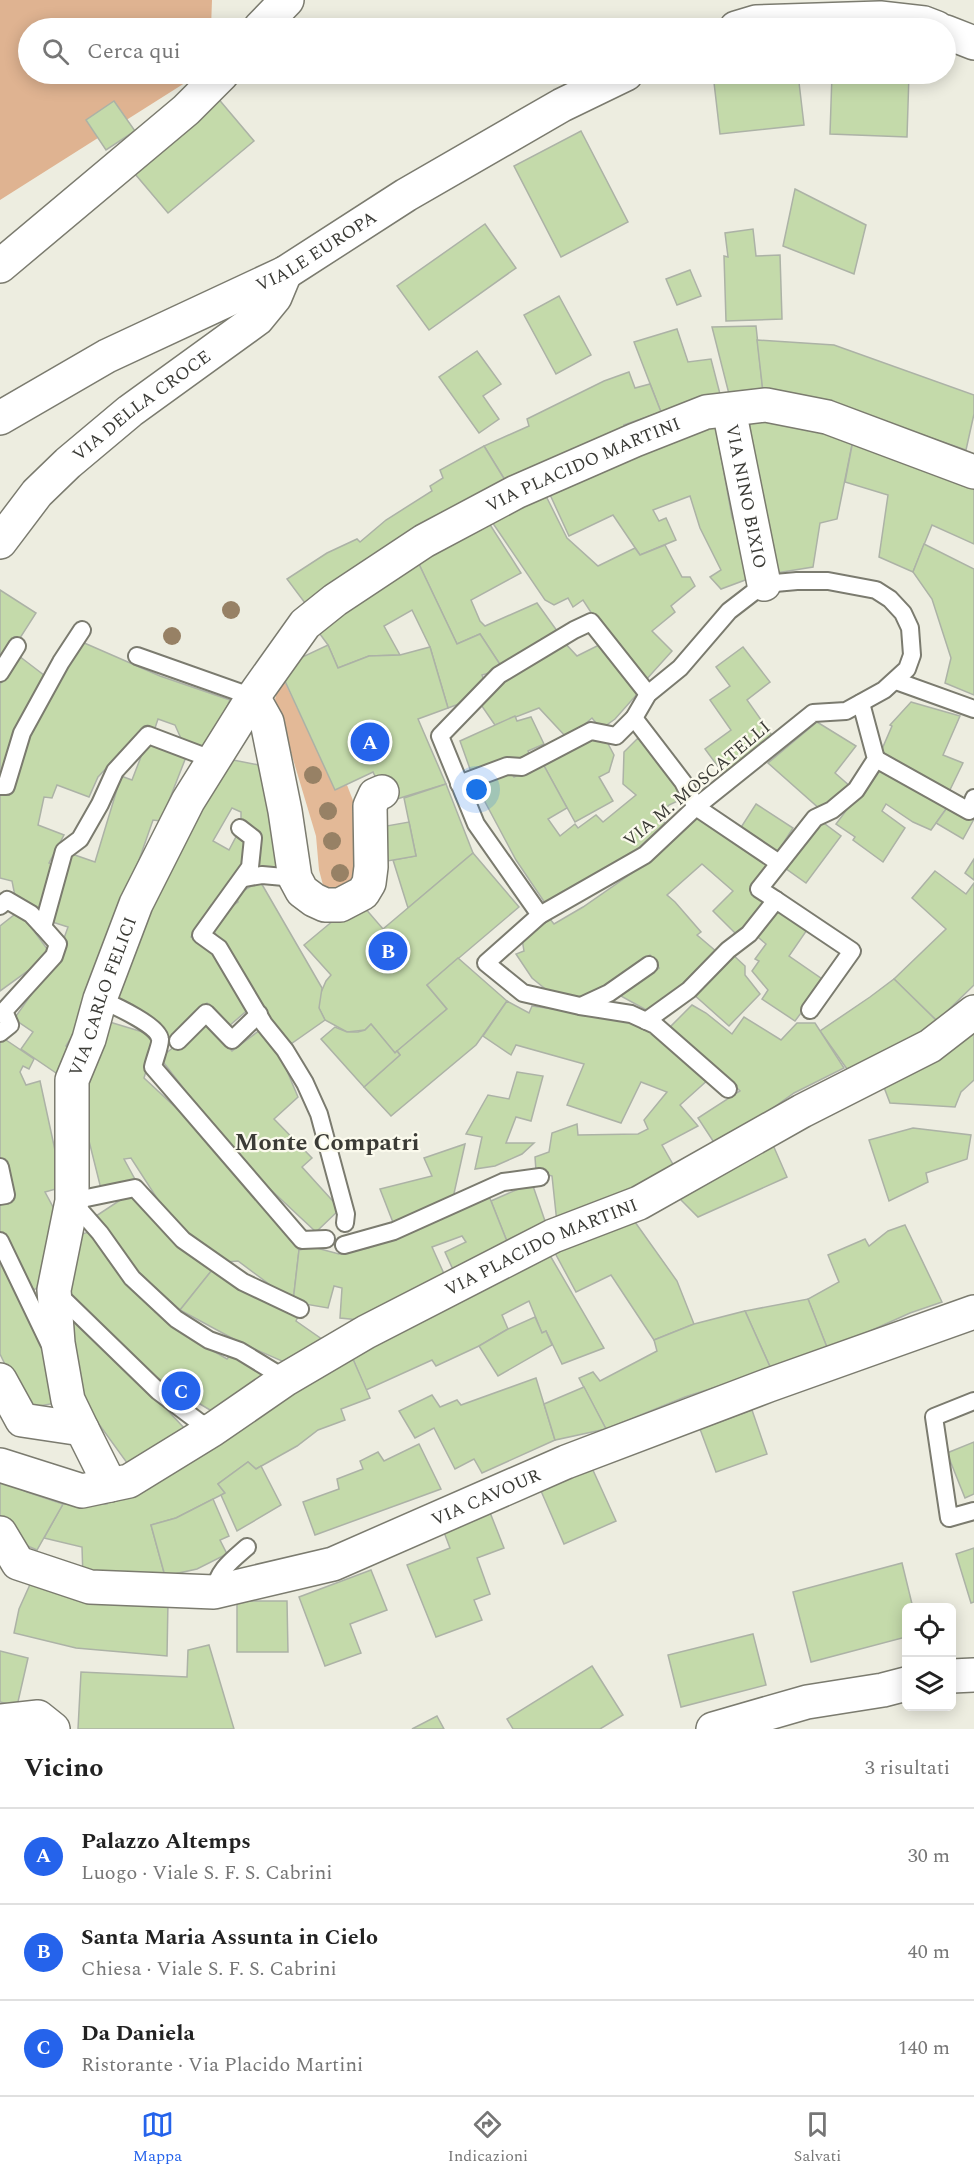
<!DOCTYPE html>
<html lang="it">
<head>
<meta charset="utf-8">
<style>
  body { margin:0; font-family:Spectral,serif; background:#f6f6f6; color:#222 }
  .controls { position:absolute; right:18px; bottom:18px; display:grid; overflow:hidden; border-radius:9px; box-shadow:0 3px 15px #0003 }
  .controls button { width:54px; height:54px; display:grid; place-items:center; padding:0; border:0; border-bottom:2px solid #e0e0e0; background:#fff; color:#222; font:30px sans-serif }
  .you { position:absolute; left:477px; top:790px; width:21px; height:21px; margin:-15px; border:4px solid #fff; border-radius:50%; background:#1a73e8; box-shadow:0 0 0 9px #1a73e833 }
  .badge { display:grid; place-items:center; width:39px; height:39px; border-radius:50%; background:#2563eb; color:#fff; font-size:20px; font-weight:700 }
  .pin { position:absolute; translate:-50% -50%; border:3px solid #fff; box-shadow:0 2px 6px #0006 }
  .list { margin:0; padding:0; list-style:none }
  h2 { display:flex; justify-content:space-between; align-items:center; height:78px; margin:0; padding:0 24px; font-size:26px }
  h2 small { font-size:20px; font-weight:400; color:#767676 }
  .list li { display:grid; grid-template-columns:39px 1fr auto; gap:18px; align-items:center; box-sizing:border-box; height:96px; padding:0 24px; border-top:2px solid #e0e0e0 }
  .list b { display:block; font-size:22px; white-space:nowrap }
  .list p { margin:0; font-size:20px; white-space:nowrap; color:#767676 }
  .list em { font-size:20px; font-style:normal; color:#767676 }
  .icon { flex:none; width:33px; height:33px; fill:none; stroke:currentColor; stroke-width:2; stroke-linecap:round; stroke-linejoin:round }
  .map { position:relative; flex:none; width:974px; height:1729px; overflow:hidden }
  .search { position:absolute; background:#fff; box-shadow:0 3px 15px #0003; left:18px; right:18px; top:18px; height:66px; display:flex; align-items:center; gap:15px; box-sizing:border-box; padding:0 21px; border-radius:33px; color:#767676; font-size:22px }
  .sheet { height:366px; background:#fff }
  nav { display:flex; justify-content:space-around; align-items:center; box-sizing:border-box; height:84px; border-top:2px solid #e0e0e0; background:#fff; font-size:16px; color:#767676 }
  nav a { display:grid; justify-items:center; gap:3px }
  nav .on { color:#2563eb }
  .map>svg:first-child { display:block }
</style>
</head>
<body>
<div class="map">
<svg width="974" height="1729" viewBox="0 0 974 1729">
  <rect width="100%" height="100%" fill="#edede0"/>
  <!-- green -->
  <path fill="#e3b997" d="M282 676 335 789 347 785 366 834 361 878 333 892 323 885 319 870 316 836 275 699Z"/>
  <!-- forest -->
  <path fill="#dfb391" d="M0 0H212L211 28H28V74H199L0 200Z"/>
  <!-- building -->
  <g fill="#c4daaa" stroke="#acb2a6" stroke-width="1.5">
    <path d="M713 74H798L804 125 720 134Z"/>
    <path d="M832 74H909L907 137 830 134Z"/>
    <path d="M216 96 254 141 168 213 130 168Z"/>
    <path d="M114 101 135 131 106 150 86 120Z"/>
    <path d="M581 131 628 222 561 257 514 166Z"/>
    <path d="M795 189 866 225 854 274 783 246Z"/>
    <path d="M485 224 516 268 429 330 397 286Z"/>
    <path d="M753 229 756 256 780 255 782 319 726 321 724 256 728 257 725 233Z"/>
    <path d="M690 270 701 296 677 305 666 279Z"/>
    <path d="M559 296 591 355 556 374 524 315Z"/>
    <path d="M756 326 763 392 729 394 712 327Z"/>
    <path d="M677 329 688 362 711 359 720 394 661 412 634 342Z"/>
    <path d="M757 340 834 345 974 395V414L966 450 821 400 763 392Z"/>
    <path d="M477 351 501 384 483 396 499 419 479 433 439 377Z"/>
    <path d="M629 372 635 388 650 384 661 412 624 425 627 430 508 485 484 446 529 426 527 419 604 381Z"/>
    <path d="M749 416 854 435 837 519 820 523 813 567 776 573 757 500Z"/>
    <path d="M714 418 732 517 756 576 721 589 710 577 721 570 700 528 690 496 653 510 659 521 666 518 676 540 640 555 613 515 569 536 546 486Z"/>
    <path d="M854 435 974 480V544L932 525 913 572 879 557 888 495 845 482Z"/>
    <path d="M484 446 508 485 311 611 287 579 327 553 357 539 360 542 386 520 432 491 430 486 443 478 440 470Z"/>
    <path d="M543 490 567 538 598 566 635 548 640 555 665 545 682 577H690L695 586 671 606 675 612 652 631 672 651 645 681 611 643 583 600 573 607 568 598 554 605 545 600 490 519Z"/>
    <path d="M487 520 521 573 471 600 480 621 485 626 537 603 560 635 503 669 480 634 457 644 417 560Z"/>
    <path d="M924 544 974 569V695L945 683 951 658 932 599 913 572Z"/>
    <path d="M417 560 457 644 480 634 503 669 482 675 485 683 467 701 448 708 430 647 412 610 384 626 400 655 369 656 338 668 328 645 317 630Z"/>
    <path d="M0 590 36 613 20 638 14 637 0 661Z"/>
    <path d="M563 641 577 656 603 643 639 692 615 719 601 729 592 718 568 739 539 708 495 725 477 699Z"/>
    <path d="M82 642 160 676 230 700 206 752 183 743 175 725 158 719 155 728 115 759 98 777 89 797 57 785 52 798 44 797 38 825 64 835 49 863 56 867 45 915 16 901 12 881 0 878V795L13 763 67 659 73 660Z"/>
    <path d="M328 645 338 668 369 656 400 655 430 647 448 708 418 719 446 784 387 802 373 772 335 790 279 668Z"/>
    <path d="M743 647 770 682 747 700 774 738 725 776 705 749 731 730 710 700 730 686 716 667Z"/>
    <path d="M19 656 49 679 0 784V684Z"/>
    <path d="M911 702 960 716 943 755 963 763 947 796 879 756 892 726 890 725Z"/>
    <path d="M515 716 517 721 531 717 544 744 528 751 530 757 484 771 470 769 460 741Z"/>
    <path d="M817 722 856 746 835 773 852 788 821 810 768 763Z"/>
    <path d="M596 735 605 738 614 755 609 772 599 777 613 801 575 822 543 764Z"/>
    <path d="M149 736 188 752 161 821 153 820 110 943 92 1003 66 1046 72 1049 59 1075 21 1049 33 1032 14 1019 57 958 68 927 46 920 69 853 95 862 121 776 132 780Z"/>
    <path d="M638 738 665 768 686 797 669 805 658 817 665 823 629 857 547 906 516 860 476 785 507 767 514 777 543 764 567 808 548 819 560 836 575 824 578 828 596 815 603 822 636 795 623 784 624 752Z"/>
    <path d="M228 759 259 765 277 832 281 868 256 870V831L241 823V812L232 808 213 841 229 850 238 833 251 845 247 863 230 883 216 906 211 905 191 937 214 950 250 1008 229 1026 207 1003 172 1040 109 994 125 959 121 955 134 929 149 901 152 902 175 861 171 858 198 805Z"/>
    <path d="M883 766 949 805 931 830 913 822 886 804 882 811 905 828 883 862 853 840 855 837 836 824 863 788 866 790Z"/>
    <path d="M446 784 473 853 408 908 393 860 416 856 404 798Z"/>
    <path d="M756 804 793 828 775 856 738 832Z"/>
    <path d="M949 805 974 819 963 839 936 823Z"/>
    <path d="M699 814 770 862 752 885 771 901 739 937 713 911 733 891 702 864 667 895 675 902 701 932 697 935 717 952 681 990 650 1012 619 995 659 968 650 955 600 989 580 999 554 996 532 978 516 954 524 951 522 939 550 919 554 924 583 907 655 857Z"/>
    <path d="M821 821 841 836 806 883 785 868Z"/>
    <path d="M409 822 416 856 382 862 375 828Z"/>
    <path d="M473 853 519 907 427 985 447 1009 395 1053 371 1024 365 1030 347 1032 325 1020 319 1008V997L326 981 331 975 304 945 358 900 383 929Z"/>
    <path d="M974 859V880L965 873Z"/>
    <path d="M935 871 966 894 974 883V985L937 1021 894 979 946 929 912 898Z"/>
    <path d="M260 881 322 988 319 1008 325 1020 288 1046 265 1017 225 948 213 930 224 912 238 902 236 895Z"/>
    <path d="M777 904 809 927 789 956 825 981 795 1021 762 999 768 990 752 971 759 961 755 959 766 944 753 933Z"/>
    <path d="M19 911 51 954 0 991V926Z"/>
    <path d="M731 953 745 966V975L760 994 729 1026 692 993Z"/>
    <path d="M458 958 507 1001 476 1045 391 1116 364 1087 400 1055 397 1051 447 1009 427 985Z"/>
    <path d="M894 979 937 1021 907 1042 874 1059 847 1069 820 1031 870 997Z"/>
    <path d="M507 1001 529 1013 532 1006 627 1019 665 1040 710 1078 680 1105 698 1126 662 1145 675 1168 557 1223 552 1176 536 1171 535 1157 549 1152 552 1133 577 1124 578 1135 638 1134 648 1129 644 1120 667 1092 641 1082 621 1123 567 1105 584 1064 516 1045 511 1055 483 1036Z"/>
    <path d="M692 1005 706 1013 732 1034 744 1017 781 1040 797 1023H815L844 1068 794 1093 759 1118 715 1144 698 1118 740 1091 670 1027Z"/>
    <path d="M103 1020 156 1036 144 1078 187 1118 299 1250 293 1302 238 1261 226 1262 173 1223 131 1158 124 1159 137 1183 101 1189 87 1133 83 1088Z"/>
    <path d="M205 1022 232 1051 260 1030 279 1052 298 1097 274 1119 312 1158 302 1167 340 1209 316 1232 270 1189 188 1094 160 1058Z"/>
    <path d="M371 1024 395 1053 397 1051 400 1055 364 1087 321 1039 335 1027 347 1032H358L365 1030Z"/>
    <path d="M974 1026V1080L961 1092 955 1107 890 1103 882 1082Z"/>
    <path d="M3 1038 34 1059 29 1069 23 1066 20 1072 26 1085 40 1081 63 1187 45 1192 60 1220 50 1281 28 1293 0 1236V1204L13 1200 0 1157V1043Z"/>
    <path d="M517 1072 543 1076 531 1121 516 1117 506 1143H534L522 1154 495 1166 475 1169 482 1137 466 1134 488 1095 509 1099Z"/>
    <path d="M913 1128 971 1135 967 1159 926 1173 928 1182 889 1201 869 1140Z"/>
    <path d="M465 1144 453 1198 394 1225 380 1189 432 1176 424 1158Z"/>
    <path d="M773 1145 787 1177 698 1217 678 1197Z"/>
    <path d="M532 1183 546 1224 508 1244 491 1201Z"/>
    <path d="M134 1191 212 1270 180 1310 137 1271 96 1216Z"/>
    <path d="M489 1196 508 1244 455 1274 445 1252 466 1242 462 1236 432 1247 445 1276 371 1311 370 1321 340 1318 342 1288 334 1286 328 1308 293 1302 299 1250 313 1247 339 1254 368 1248Z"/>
    <path d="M630 1215 677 1281 694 1324 654 1340 611 1275 576 1292 554 1251Z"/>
    <path d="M905 1225 942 1302 910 1313 828 1350 808 1299 839 1282 828 1255 865 1239 869 1246 888 1231Z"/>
    <path d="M89 1232 128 1286 182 1333 227 1359 231 1354 264 1373 263 1382 215 1413 160 1380 95 1321 61 1285 74 1236Z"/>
    <path d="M548 1252 604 1348 562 1364 546 1331 542 1333 529 1301 502 1315 508 1329 479 1346 436 1366 432 1360 366 1390 349 1350Z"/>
    <path d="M0 1259 49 1359 57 1403 26 1408 0 1354Z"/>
    <path d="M212 1270 299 1314 296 1321 326 1342 291 1365 241 1343 180 1310Z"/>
    <path d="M808 1299 828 1350 771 1369 745 1311Z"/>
    <path d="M745 1311 771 1369 685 1397 606 1429 579 1378 593 1372 600 1381 657 1351 654 1340 694 1324Z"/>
    <path d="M535 1317 542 1333 546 1331 552 1345 498 1376 479 1346 508 1329Z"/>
    <path d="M82 1318 184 1428 130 1467 72 1387 63 1325Z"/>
    <path d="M349 1350 370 1398 341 1409 345 1420 318 1430 297 1446 256 1469 248 1462 218 1484 225 1493 176 1518 151 1525 165 1576 83 1578 82 1547 44 1538 63 1504H107L110 1492Z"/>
    <path d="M536 1378 555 1440 482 1473 474 1459 455 1469 434 1428 415 1438 399 1411 432 1395 440 1407 457 1400 461 1405Z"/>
    <path d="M584 1387 606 1429 555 1440 544 1404Z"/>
    <path d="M752 1410 767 1454 716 1472 700 1429Z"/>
    <path d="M974 1442V1494L965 1498 947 1453Z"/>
    <path d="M419 1444 441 1489 315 1535 303 1502 339 1489 337 1479 363 1469 360 1461 378 1452 384 1461Z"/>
    <path d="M248 1462 256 1469 261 1466 281 1505 237 1531 221 1495 225 1493 218 1484Z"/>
    <path d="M592 1468 616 1521 564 1544 541 1491Z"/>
    <path d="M0 1479 27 1492 63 1504 37 1550 9 1538 0 1523Z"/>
    <path d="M213 1499 229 1536 220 1540 227 1554 197 1569 165 1576 151 1525 176 1518Z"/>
    <path d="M489 1510 504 1548 477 1558 490 1594 474 1600 482 1620 436 1637 407 1565 450 1548 442 1527Z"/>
    <path d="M974 1548V1602L971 1603 956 1554Z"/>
    <path d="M902 1563 913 1608H906V1637L811 1662 793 1592Z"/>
    <path d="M371 1570 387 1610 350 1624 361 1653 325 1666 299 1597Z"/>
    <path d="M32 1580 168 1601 167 1656 76 1648 14 1633 19 1609Z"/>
    <path d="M237 1601H287L288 1652H237Z"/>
    <path d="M753 1634 766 1685 681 1707 668 1655Z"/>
    <path d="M209 1645 234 1729H78L81 1672 187 1677 188 1650Z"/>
    <path d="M0 1651 28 1658 17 1706 0 1702Z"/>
    <path d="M592 1666 623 1715 600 1729H513L507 1719Z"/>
    <path d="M437 1716 444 1729H412Z"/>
  </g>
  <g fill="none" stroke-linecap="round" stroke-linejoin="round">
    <!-- lane casing -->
    <g stroke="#7b7b6f" stroke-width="20">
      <g id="lane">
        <path d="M137 656 253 697"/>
        <path d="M0 673 17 646"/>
        <path d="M896 681 974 709"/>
        <path d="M634 718 683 782 696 807 779 863"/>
        <path d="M876 759 969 811 974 798"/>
        <path d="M459 784 507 766 522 767 591 731 616 736 634 718 648 694 680 668 729 611 764 584 797 581H828L876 590 890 599 903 613 910 628 912 655 907 669 884 690 846 711 813 713 696 807 645 855 540 915 486 963 523 993 580 1006 631 1014 655 1025 728 1089"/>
        <path d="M0 786H6L22 733 61 662 82 630"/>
        <path d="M240 828 253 838 250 867 201 935 219 948 264 1024 285 1050 305 1083 319 1114 346 1214 345 1223"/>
        <path d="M244 878 262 875 295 878"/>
        <path d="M776 900 852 951 810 1010"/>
        <path d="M0 906 7 900 31 914 43 927 64 851 80 839 100 804 115 771 148 735 214 760"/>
        <path d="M540 915 476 824 440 736 499 675 574 630 591 622 648 694"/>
        <path d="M100 999C113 1005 158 1025 160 1039 161 1044 154 1061 153 1067L302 1240 326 1239"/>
        <path d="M581 1006 609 993 649 965"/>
        <path d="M646 1021 689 990 728 950 749 934 776 900 759 889 815 818 832 810 856 790 876 759 861 703"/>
        <path d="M0 1033 10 1025 4 1011 54 956 58 944 43 927"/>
        <path d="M178 1041 206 1013 232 1040 259 1014"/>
        <path d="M0 1167 6 1195 0 1196"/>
        <path d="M0 1241 49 1343"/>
        <path d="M344 1245 394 1231 503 1182 540 1177"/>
        <path d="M56 1292 158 1391 199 1422 214 1428"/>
        <path d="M286 1379 240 1351 209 1340 176 1319 132 1278 100 1233 72 1201 135 1188 183 1240 243 1282 300 1309"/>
        <path d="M974 1401 934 1417 949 1518 974 1511"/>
        <path d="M214 1592C218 1570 231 1561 247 1547"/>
      </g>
    </g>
    <!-- street casing -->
    <g stroke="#7b7b6f" stroke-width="36">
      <g id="street">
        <path d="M260 28 287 0"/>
        <path d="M736 28 756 22 880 18 924 23 937 28"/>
        <path d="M946 32 974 43"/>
        <path d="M0 266 186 110 222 74"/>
        <path id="s1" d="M729 410 764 584"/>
        <path id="s2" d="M0 418 107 356 285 273 406 195 562 105 626 74"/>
        <path id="s3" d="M0 542 37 493 68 463 130 411 257 319 275 297 285 273"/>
        <path d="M253 697 267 722 285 811 295 878 302 891 314 900 325 905H340L363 893 369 883 371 867 370 806 375 795 382 792"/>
        <path d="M0 1380 22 1420 82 1429 110 1485"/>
        <path id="s4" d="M82 1429 68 1400 58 1343 54 1290 72 1201V1080L89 1039 100 999 136 904 188 801 253 697 305 624 335 600 424 541 516 492 635 440 706 412 766 405 827 417 974 472"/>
        <path id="s5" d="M0 1465 82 1491 129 1481 212 1430 286 1379 366 1332 553 1236 639 1203 802 1111 930 1046 974 1012"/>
        <path id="s6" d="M0 1533 18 1563 90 1587 214 1592 333 1564 566 1462 769 1385 974 1312"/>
        <path d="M952 1676 974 1675"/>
        <path d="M0 1721 38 1717 53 1729"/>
        <path d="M713 1729 807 1702 883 1690 906 1684"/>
      </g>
    </g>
    <!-- lane -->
    <use href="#lane" stroke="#fff" stroke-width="16"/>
    <!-- street -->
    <use href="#street" stroke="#fff" stroke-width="33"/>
  </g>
  <!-- trees -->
  <g fill="#978165">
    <circle cx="231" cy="610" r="9"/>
    <circle cx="172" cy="636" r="9"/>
    <circle cx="313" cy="775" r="9"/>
    <circle cx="328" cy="811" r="9"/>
    <circle cx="332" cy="841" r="9"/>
    <circle cx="340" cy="873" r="9"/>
  </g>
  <g text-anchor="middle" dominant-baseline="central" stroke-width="4.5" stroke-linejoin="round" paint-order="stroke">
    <!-- street labels -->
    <g font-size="18" fill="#3b3b36" stroke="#fbfaed">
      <text stroke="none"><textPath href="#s2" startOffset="358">VIALE EUROPA</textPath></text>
      <text stroke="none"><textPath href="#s3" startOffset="198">VIA DELLA CROCE</textPath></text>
      <text stroke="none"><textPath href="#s4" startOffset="1192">VIA PLACIDO MARTINI</textPath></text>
      <text stroke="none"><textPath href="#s1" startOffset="88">VIA NINO BIXIO</textPath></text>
      <text transform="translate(697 784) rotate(-40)">VIA M. MOSCATELLI</text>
      <text stroke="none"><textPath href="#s4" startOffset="444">VIA CARLO FELICI</textPath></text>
      <text stroke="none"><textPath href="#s5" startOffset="609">VIA PLACIDO MARTINI</textPath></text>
      <text stroke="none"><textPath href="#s6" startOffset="524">VIA CAVOUR</textPath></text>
    </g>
    <!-- district labels -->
    <g font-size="24" font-weight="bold" fill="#3b3b36" stroke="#fbfaed">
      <text x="327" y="1143">Monte Compatri</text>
    </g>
  </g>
</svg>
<div class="controls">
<button><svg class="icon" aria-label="locate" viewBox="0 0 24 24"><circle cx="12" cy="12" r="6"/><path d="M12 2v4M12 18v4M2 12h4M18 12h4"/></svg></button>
<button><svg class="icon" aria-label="layers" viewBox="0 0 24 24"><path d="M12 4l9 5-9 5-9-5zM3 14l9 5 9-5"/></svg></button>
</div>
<div class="you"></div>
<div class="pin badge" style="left:370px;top:742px">A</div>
<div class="pin badge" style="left:388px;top:951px">B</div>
<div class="pin badge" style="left:181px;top:1391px">C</div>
<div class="search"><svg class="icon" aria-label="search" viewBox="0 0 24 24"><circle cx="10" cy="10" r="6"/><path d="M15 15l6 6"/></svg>Cerca qui</div>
</div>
<section class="sheet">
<h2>Vicino<small>3 risultati</small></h2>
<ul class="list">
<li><span class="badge">A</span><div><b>Palazzo Altemps</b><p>Luogo · Viale S. F. S. Cabrini</p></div><em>30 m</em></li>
<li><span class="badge">B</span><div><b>Santa Maria Assunta in Cielo</b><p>Chiesa · Viale S. F. S. Cabrini</p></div><em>40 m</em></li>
<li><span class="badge">C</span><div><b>Da Daniela</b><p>Ristorante · Via Placido Martini</p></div><em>140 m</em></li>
</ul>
</section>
<nav>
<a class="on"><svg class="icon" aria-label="map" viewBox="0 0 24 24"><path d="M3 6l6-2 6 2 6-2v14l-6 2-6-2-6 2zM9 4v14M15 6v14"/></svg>Mappa</a>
<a><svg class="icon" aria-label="directions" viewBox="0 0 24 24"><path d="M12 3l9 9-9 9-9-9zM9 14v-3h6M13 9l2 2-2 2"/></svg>Indicazioni</a>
<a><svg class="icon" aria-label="saved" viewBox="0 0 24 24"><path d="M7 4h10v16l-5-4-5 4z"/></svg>Salvati</a>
</nav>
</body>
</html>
